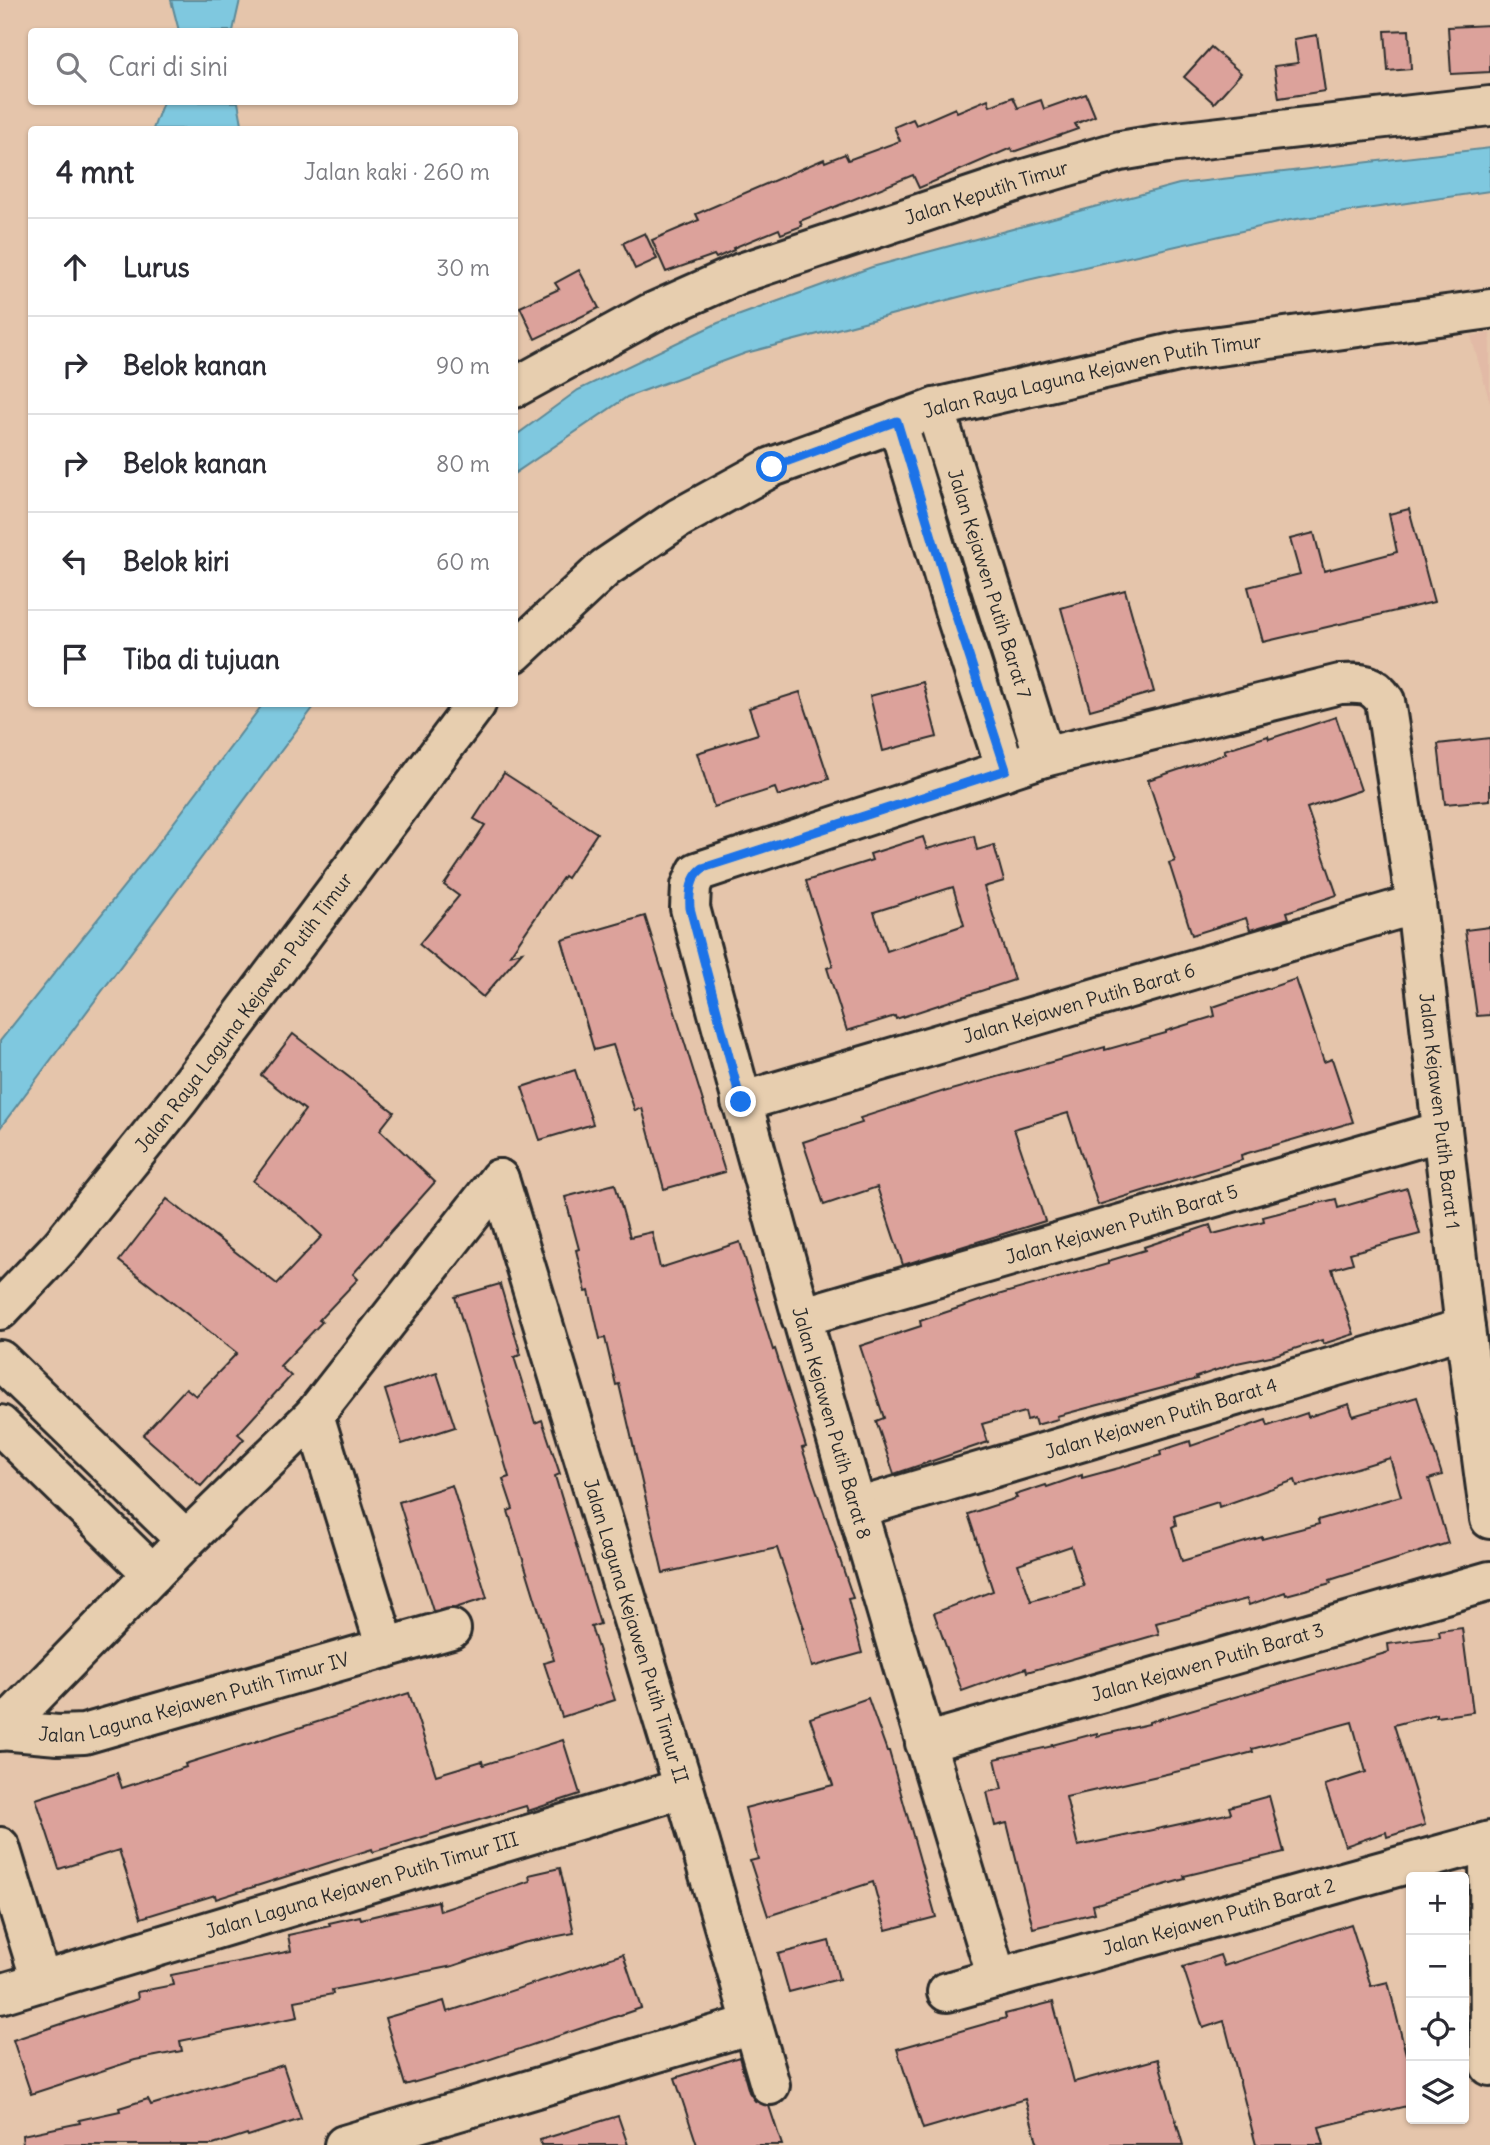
<!DOCTYPE html>
<html lang="id">
<head>
<meta charset="utf-8">
<style>
  body { margin:0; font-family:Delius,sans-serif; background:#f2f2f3; color:#2b2b33 }
  .controls { position:absolute; right:21px; bottom:21px; display:grid; overflow:hidden; border-radius:7px; box-shadow:0 2px 5px #0004 }
  .controls button { width:63px; height:63px; display:grid; place-items:center; padding:0; border:0; border-bottom:2px solid #e1e1e2; background:#fff; color:#2b2b33; font:35px sans-serif }
  .stop { position:absolute; width:21px; height:21px; margin:-16px; border:5px solid #1a73e8; border-radius:50%; background:#fff }
  .stop.end { background:#1a73e8; border-color:#fff; box-shadow:0 2px 7px #0008 }
  .list { margin:0; padding:0; list-style:none }
  h2 { display:flex; justify-content:space-between; align-items:center; height:91px; margin:0; padding:0 28px; font-size:30px }
  h2 small { font-size:23px; font-weight:400; color:#7c7c81 }
  .list li { display:grid; grid-template-columns:46px 1fr auto; gap:21px; align-items:center; box-sizing:border-box; height:98px; padding:0 28px; border-top:2px solid #e1e1e2 }
  .list b { display:block; font-size:26px; white-space:nowrap }
  .list em { font-size:23px; font-style:normal; color:#7c7c81 }
  .icon { flex:none; width:38px; height:38px; fill:none; stroke:currentColor; stroke-width:2; stroke-linecap:round; stroke-linejoin:round }
  .map { position:relative; flex:none; width:1490px; height:2145px; overflow:hidden }
  .search { position:absolute; background:#fff; box-shadow:0 2px 5px #0004; left:28px; top:28px; width:490px; height:77px; display:flex; align-items:center; gap:18px; box-sizing:border-box; padding:0 24px; border-radius:7px; color:#7c7c81; font-size:26px }
  .panel { position:absolute; background:#fff; box-shadow:0 2px 5px #0004; left:28px; top:126px; width:490px; height:581px; border-radius:7px }
  .map>svg:first-child { display:block }
</style>
</head>
<body>
<div class="map">
<svg width="1490" height="2145" viewBox="0 0 1490 2145">
  <rect width="100%" height="100%" fill="#e5c5ab"/>
  <filter id="ink" filterUnits="userSpaceOnUse"><feTurbulence type="fractalNoise" baseFrequency=".0143" numOctaves="2"/><feDisplacementMap in="SourceGraphic" scale="14" xChannelSelector="R" yChannelSelector="G"/><feConvolveMatrix kernelMatrix="1 2 1 2 8 2 1 2 1" color-interpolation-filters="sRGB"/></filter>
  <g filter="url(#ink)">
    <!-- built -->
    <path fill="#e2baa6" d="M1490 333V403L1471 336Z"/>
    <!-- water -->
    <g fill="#7fc8df" stroke="#5d8997" stroke-width="2">
      <path d="M171 0H240L233 31H179Z"/>
      <path d="M163 102H238L243 129H153Z"/>
      <path d="M1490 148V191L1290 220 993 288 746 353 627 397 515 473V436L578 390 718 323 872 267 1179 184Z"/>
      <path d="M263 704H316L0 1128V1041L153 850Z"/>
    </g>
    <!-- building -->
    <g fill="#dca29b" stroke="#2b2b2b" stroke-width="2" fill-rule="evenodd">
      <path d="M1490 25V72L1451 74 1448 27Z"/>
      <path d="M1409 30 1411 69 1388 71 1385 31Z"/>
      <path d="M1317 35 1325 91 1279 98 1274 66 1298 63 1294 39Z"/>
      <path d="M1211 47 1241 73 1214 103 1184 77Z"/>
      <path d="M1086 94 1095 116 1075 124 1078 129 1013 152 1011 148 919 188 913 175 800 221 802 226 781 234 779 229 733 248 734 250 716 258 714 255 666 272 652 240 699 220 696 214 824 159 825 162 845 154 848 160 900 141 894 127 913 119 916 125 955 108 957 112 988 99 990 106 1013 97 1018 108 1041 100 1044 109Z"/>
      <path d="M645 233 657 259 635 269 623 243Z"/>
      <path d="M579 270 599 308 535 339 520 307 559 289 555 283Z"/>
      <path d="M1409 509 1434 602 1263 642 1248 587 1300 574 1290 539 1314 533 1324 571 1397 552 1389 514Z"/>
      <path d="M1125 590 1154 692 1090 710 1061 608Z"/>
      <path d="M923 682 937 737 883 751 870 696Z"/>
      <path d="M800 692 829 779 778 796 775 788 714 807 697 753 758 734 749 708Z"/>
      <path d="M1336 717 1361 790 1307 808 1337 895 1287 912 1289 918 1250 930 1246 918 1192 935 1169 863 1175 861 1148 780 1226 754 1224 750 1268 736 1269 739Z"/>
      <path d="M1490 738V800L1445 804 1438 744Z"/>
      <path d="M504 773 597 833 567 878 564 876 510 955 522 952 483 997 419 944 459 896 444 885 485 825 474 819Z"/>
      <path d="M974 836 977 850 994 845 1004 881 984 887 1014 980 896 1019 895 1016 847 1031 827 968 833 966 806 881 872 860 870 854 923 837 927 849ZM953 887 964 925 887 951 874 912Z"/>
      <path d="M645 916 725 1172 664 1189 642 1108 635 1111 613 1045 594 1050 562 940Z"/>
      <path d="M1490 927V1015L1477 1016 1465 930Z"/>
      <path d="M1296 979 1324 1062 1332 1059 1353 1122 1241 1155 1242 1160 1098 1205 1068 1113 1014 1129 1045 1221 903 1265 877 1187 824 1205 803 1142 862 1123 860 1118 944 1091V1092L1105 1047V1050L1166 1033V1031L1215 1016 1213 1007Z"/>
      <path d="M293 1034 394 1112 380 1130 435 1182 353 1274 358 1279 319 1320 322 1322 280 1366 291 1376 238 1434 244 1439 201 1486 143 1435 186 1388 196 1396 237 1353 119 1261 167 1199 277 1284 322 1236 302 1217 253 1181 305 1110 261 1075Z"/>
      <path d="M575 1070 593 1124 540 1140 522 1087Z"/>
      <path d="M615 1184 630 1237 652 1232 660 1268 740 1242 773 1350 775 1349 806 1447 802 1448 853 1598 848 1599 862 1653 812 1667 802 1628H804L777 1548 663 1573 619 1384 616 1385 605 1338 600 1339 589 1291 586 1292 576 1250 579 1249 565 1197Z"/>
      <path d="M1407 1188 1420 1234 1350 1253 1353 1263 1332 1269 1354 1334 1323 1344 1322 1340 1275 1355 1237 1363 1196 1377 1197 1379 1057 1416 1058 1419 1036 1425 1034 1418 1027 1420 1025 1412 982 1424 988 1442 894 1474 876 1421 884 1418 860 1346 921 1326 920 1321 994 1296 1108 1264V1261L1145 1250 1144 1247 1210 1225 1213 1234 1264 1221 1263 1217 1310 1205 1336 1199 1338 1208Z"/>
      <path d="M500 1284 521 1355 514 1357 535 1423 542 1420 560 1474 555 1476 600 1624 591 1627 615 1700 562 1717 544 1663 554 1660 508 1511 513 1509 503 1479 509 1477 455 1297Z"/>
      <path d="M437 1373 455 1427 402 1444 385 1390Z"/>
      <path d="M1417 1397 1442 1475 1429 1479 1448 1543 1330 1580 1331 1583 1286 1595 1285 1592 1249 1605 1247 1599 1156 1623 1159 1634 1027 1672 1026 1668 962 1691 934 1613 993 1591 968 1514 1017 1498 1015 1495 1046 1485 1047 1487 1082 1475V1478L1119 1468 1161 1455 1160 1451 1190 1441 1191 1446 1266 1420 1268 1426 1307 1413 1308 1417 1349 1404 1353 1416ZM1390 1458 1401 1496 1318 1520 1319 1524 1262 1539V1537L1182 1561 1172 1527 1176 1525 1174 1516 1218 1502 1219 1507 1295 1480 1297 1486ZM1071 1546 1084 1586 1031 1601 1018 1564Z"/>
      <path d="M452 1485 487 1598 455 1608 433 1611 399 1502Z"/>
      <path d="M1462 1628 1473 1712 1436 1717V1714L1394 1725 1425 1825 1387 1837 1386 1832 1345 1846 1325 1785 1366 1772 1352 1722 1252 1749 1253 1752 1197 1767 1066 1797 1078 1846 1231 1813 1229 1807 1269 1796 1284 1852 1184 1876 1185 1879 1093 1905 1095 1913 1033 1928 1007 1823 995 1826 987 1792 1002 1789 995 1759 1053 1746 1052 1745 1097 1733V1736L1149 1724V1722L1389 1652 1388 1644 1440 1637 1439 1631Z"/>
      <path d="M409 1693 436 1775 482 1761 483 1765 563 1740 580 1794 528 1811 526 1806 373 1852 372 1849 216 1899 215 1895 141 1918 119 1850 59 1869 36 1799 117 1773 122 1788 186 1767 185 1764Z"/>
      <path d="M868 1698 887 1751H889L936 1917 886 1930 873 1882 768 1916 750 1861 758 1859 745 1808 833 1785 810 1718Z"/>
      <path d="M560 1868 574 1933 522 1943 453 1966 332 1990 333 1994 295 2001 298 2017 180 2041 182 2051 135 2060 31 2094 13 2040 138 1999 137 1992 173 1985 171 1975 291 1951 288 1935 330 1926 329 1923 360 1916 361 1919 438 1901 440 1911 530 1881 529 1875Z"/>
      <path d="M1351 1924 1371 1986 1388 1982 1406 2054 1411 2053V2105L1319 2127 1324 2145H1256L1224 2021 1203 2028 1183 1967 1220 1955 1224 1966Z"/>
      <path d="M829 1941 839 1979 789 1992 778 1954Z"/>
      <path d="M623 1954 641 2008 464 2068 405 2085 385 2018 444 2001 447 2012Z"/>
      <path d="M1053 2002 1074 2082 1158 2059 1183 2145H1038L1025 2099 923 2129 897 2049 1006 2018 1005 2014Z"/>
      <path d="M739 2057 749 2092 755 2101 769 2106 782 2145H697L675 2078Z"/>
      <path d="M283 2065 301 2119 248 2136 247 2134 213 2145H23L22 2135 80 2123 79 2120 120 2111 119 2108 148 2099 151 2105Z"/>
      <path d="M618 2116 628 2145H541L540 2140Z"/>
    </g>
    <g fill="none" stroke-linecap="round" stroke-linejoin="round">
      <!-- minor casing -->
      <g stroke="#2b2b2b" stroke-width="44">
        <g id="minor">
          <path id="s1" d="M514 388 651 313 741 273 1024 179 1120 151 1168 143 1490 106"/>
          <path id="s2" d="M935 408 1044 757"/>
          <path d="M897 421 954 610 1006 770"/>
          <path id="s3" d="M514 653 605 568 679 518 772 467 935 408 1182 351 1490 309"/>
          <path id="s4" d="M741 1102 1416 904"/>
          <path id="s5" d="M499 1179 684 1788 770 2085"/>
          <path id="s6" d="M0 1310 60 1247 178 1101 476 704"/>
          <path id="s7" d="M801 1317 1442 1131"/>
          <path d="M0 1360 186 1540"/>
          <path d="M314 1415 386 1648"/>
          <path d="M0 1425 153 1574"/>
          <path id="s8" d="M857 1508 1465 1328"/>
          <path id="s9" d="M1 1730 58 1735 84 1734 451 1629"/>
          <path d="M0 1731 186 1540 314 1415 499 1179"/>
          <path id="s10" d="M925 1743 1490 1581"/>
          <path d="M1489 1842 1490 2066"/>
          <path d="M0 1847 41 1981"/>
          <path id="s11" d="M997 1978C888 1623 785 1267 690 908L691 886 697 872 1044 757 1340 684C1361 683 1372 682 1385 701L1416 904 1465 1328 1490 1519"/>
          <path id="s12" d="M947 1992 1490 1841"/>
          <path id="s13" d="M0 1994 684 1788"/>
          <path d="M344 2145 752 2024"/>
        </g>
      </g>
      <!-- minor -->
      <use href="#minor" stroke="#e7ceaf" stroke-width="38"/>
    </g>
  </g>
  <g fill="none" stroke-linecap="round" stroke-linejoin="round" filter="url(#ink)">
    <!-- route -->
    <path stroke="#1a73e8" stroke-width="9" d="M741 1102 690 908C689 894 690 877 703 868L1006 770 954 610 897 421 772 467"/>
  </g>
  <g text-anchor="middle" dominant-baseline="central" stroke-width="5" stroke-linejoin="round" paint-order="stroke">
    <!-- street labels -->
    <g font-size="19" fill="#2b2b2b" stroke="#e7ceaf">
      <text stroke="none"><textPath href="#s1" startOffset="513">Jalan Keputih Timur</textPath></text>
      <text stroke="none"><textPath href="#s3" startOffset="654">Jalan Raya Laguna Kejawen Putih Timur</textPath></text>
      <text stroke="none"><textPath href="#s2" startOffset="184">Jalan Kejawen Putih Barat 7</textPath></text>
      <text stroke="none"><textPath href="#s4" startOffset="352">Jalan Kejawen Putih Barat 6</textPath></text>
      <text stroke="none"><textPath href="#s6" startOffset="385">Jalan Raya Laguna Kejawen Putih Timur</textPath></text>
      <text stroke="none"><textPath href="#s11" startOffset="2286">Jalan Kejawen Putih Barat 1</textPath></text>
      <text stroke="none"><textPath href="#s7" startOffset="334">Jalan Kejawen Putih Barat 5</textPath></text>
      <text stroke="none"><textPath href="#s8" startOffset="317">Jalan Kejawen Putih Barat 4</textPath></text>
      <text transform="translate(832 1423) rotate(74)">Jalan Kejawen Putih Barat 8</text>
      <text stroke="none"><textPath href="#s5" startOffset="472">Jalan Laguna Kejawen Putih Timur II</textPath></text>
      <text stroke="none"><textPath href="#s10" startOffset="294">Jalan Kejawen Putih Barat 3</textPath></text>
      <text stroke="none"><textPath href="#s9" startOffset="198">Jalan Laguna Kejawen Putih Timur IV</textPath></text>
      <text stroke="none"><textPath href="#s13" startOffset="378">Jalan Laguna Kejawen Putih Timur III</textPath></text>
      <text stroke="none"><textPath href="#s12" startOffset="282">Jalan Kejawen Putih Barat 2</textPath></text>
    </g>
  </g>
</svg>
<div class="controls">
<button>+</button>
<button>−</button>
<button><svg class="icon" aria-label="locate" viewBox="0 0 24 24"><circle cx="12" cy="12" r="6"/><path d="M12 2v4M12 18v4M2 12h4M18 12h4"/></svg></button>
<button><svg class="icon" aria-label="layers" viewBox="0 0 24 24"><path d="M12 4l9 5-9 5-9-5zM3 14l9 5 9-5"/></svg></button>
</div>
<div class="stop" style="left:772px;top:467px"></div>
<div class="stop end" style="left:741px;top:1102px"></div>
<div class="search"><svg class="icon" aria-label="search" viewBox="0 0 24 24"><circle cx="10" cy="10" r="6"/><path d="M15 15l6 6"/></svg>Cari di sini</div>
<section class="panel">
<h2>4 mnt<small>Jalan kaki · 260 m</small></h2>
<ul class="list">
<li><svg class="icon" aria-label="ahead" viewBox="0 0 24 24"><path d="M12 20V5M6 11l6-6 6 6"/></svg><div><b>Lurus</b></div><em>30 m</em></li>
<li><svg class="icon" aria-label="right" viewBox="0 0 24 24"><path d="M7 20v-9h11M14 6l5 5-5 5"/></svg><div><b>Belok kanan</b></div><em>90 m</em></li>
<li><svg class="icon" aria-label="right" viewBox="0 0 24 24"><path d="M7 20v-9h11M14 6l5 5-5 5"/></svg><div><b>Belok kanan</b></div><em>80 m</em></li>
<li><svg class="icon" aria-label="left" viewBox="0 0 24 24"><path d="M17 20v-9H6M10 6l-5 5 5 5"/></svg><div><b>Belok kiri</b></div><em>60 m</em></li>
<li><svg class="icon" aria-label="arrive" viewBox="0 0 24 24"><path d="M6 21V4h12l-3 4 3 4H6"/></svg><div><b>Tiba di tujuan</b></div></li>
</ul>
</section>
</div>
</body>
</html>
